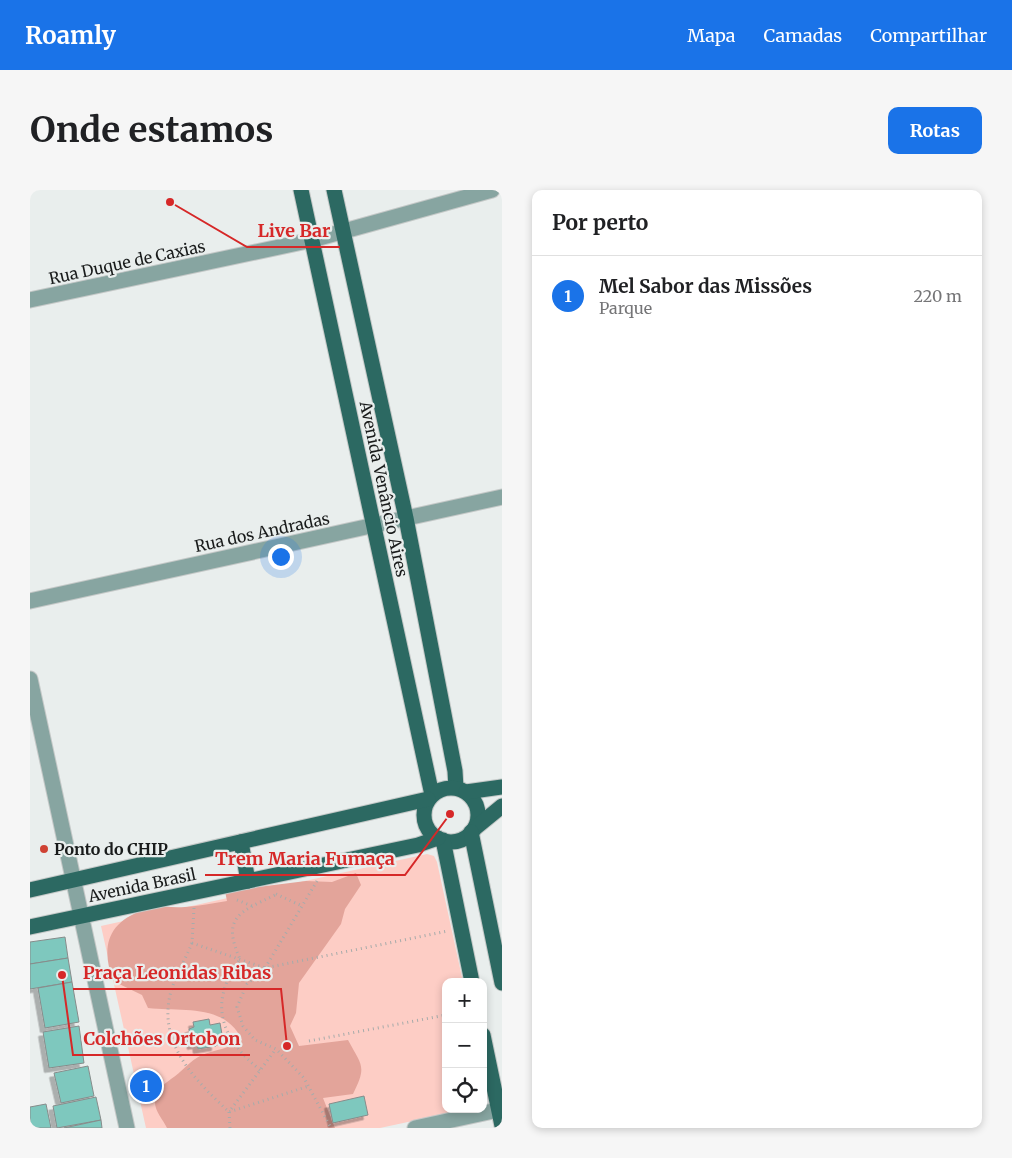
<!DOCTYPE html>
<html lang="pt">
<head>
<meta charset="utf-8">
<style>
  body { margin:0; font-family:Merriweather,serif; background:#f6f6f6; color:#202124 }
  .controls { position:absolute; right:15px; bottom:15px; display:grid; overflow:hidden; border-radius:10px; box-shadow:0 2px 8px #0003 }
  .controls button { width:45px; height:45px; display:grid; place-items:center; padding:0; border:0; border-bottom:1px solid #e0e0e0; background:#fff; color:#202124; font:25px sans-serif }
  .you { position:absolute; left:250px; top:366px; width:18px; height:18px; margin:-12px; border:4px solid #fff; border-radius:50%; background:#1a73e8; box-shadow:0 0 0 8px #1a73e833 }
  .badge { display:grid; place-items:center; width:32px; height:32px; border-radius:50%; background:#1a73e8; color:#fff; font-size:16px; font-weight:700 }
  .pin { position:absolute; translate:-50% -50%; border:2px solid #fff; box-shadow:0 1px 5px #0006 }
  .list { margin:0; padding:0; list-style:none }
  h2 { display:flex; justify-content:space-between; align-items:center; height:65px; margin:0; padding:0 20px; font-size:21px }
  h2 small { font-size:16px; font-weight:400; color:#757577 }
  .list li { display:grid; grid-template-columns:32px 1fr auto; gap:15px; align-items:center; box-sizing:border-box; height:80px; padding:0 20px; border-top:1px solid #e0e0e0 }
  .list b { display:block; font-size:19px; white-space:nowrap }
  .list p { margin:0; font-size:16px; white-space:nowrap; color:#757577 }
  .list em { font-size:16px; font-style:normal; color:#757577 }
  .icon { flex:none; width:28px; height:28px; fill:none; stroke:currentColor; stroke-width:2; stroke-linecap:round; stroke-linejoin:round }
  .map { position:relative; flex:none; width:472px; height:938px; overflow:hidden; border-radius:10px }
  header { display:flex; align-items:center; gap:30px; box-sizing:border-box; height:70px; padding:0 25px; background:#1a73e8; color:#fff }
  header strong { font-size:24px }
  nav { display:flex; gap:28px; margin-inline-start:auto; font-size:18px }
  .intro { display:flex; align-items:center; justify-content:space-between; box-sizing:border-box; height:120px; padding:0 30px }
  h1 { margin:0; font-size:35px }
  .button { padding:12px 22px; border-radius:10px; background:#1a73e8; color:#fff; font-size:18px; font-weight:700 }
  main { display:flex; gap:30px; padding:0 30px }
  aside { flex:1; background:#fff; border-radius:10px; box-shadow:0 2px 8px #0003 }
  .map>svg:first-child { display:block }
</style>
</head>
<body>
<header>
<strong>Roamly</strong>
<nav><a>Mapa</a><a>Camadas</a><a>Compartilhar</a></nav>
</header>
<div class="intro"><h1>Onde estamos</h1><a class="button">Rotas</a></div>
<main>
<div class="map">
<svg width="472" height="938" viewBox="0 0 472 938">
  <defs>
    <filter id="shadow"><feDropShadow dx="-4.5" dy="4.5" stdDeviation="0" flood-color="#0004"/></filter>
  </defs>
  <rect width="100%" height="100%" fill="#e9eeed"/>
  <!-- green -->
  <path fill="#fdcdc5" d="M397 664 404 666 407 672 433 792H416V919H430L429 921 350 938H116L71 736Z"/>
  <!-- forest -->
  <path fill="#e3a49a" d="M326 683 331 695 315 719 311 734 269 793 266 823 260 836 269 856 318 850C332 876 337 876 323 904L293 908 305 938H137C133 929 124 921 125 910 127 899 133 895 141 889 152 882 159 871 172 865 186 859 200 859 212 850 195 813 152 822 118 818L112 805 83 791C71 757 77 733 113 720 126 715 141 718 155 717 169 716 183 713 197 711L195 701 276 691 302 692Z"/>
  <!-- building -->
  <g fill="#7ec8be" stroke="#878c8b" filter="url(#shadow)">
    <path d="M35 747 38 768 0 774V752Z"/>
    <path d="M38 768 42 792 0 799V774Z"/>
    <path d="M42 792 49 832 15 838 8 798Z"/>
    <path d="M179 829 180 835 190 833 193 850 186 851V856L168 859 167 854 162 855 159 839 164 837 163 832Z"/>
    <path d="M49 836 54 873 19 878 13 842Z"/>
    <path d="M58 876 64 906 31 913 24 883Z"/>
    <path d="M334 906 338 925 303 933 299 914Z"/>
    <path d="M66 907 71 930 27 938 23 916Z"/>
    <path d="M16 914 21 938H0V917Z"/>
    <path d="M71 930 72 938H34Z"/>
  </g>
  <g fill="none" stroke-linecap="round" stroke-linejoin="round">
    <!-- minor casing -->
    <g stroke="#c4c8c7" stroke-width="17">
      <g id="minor">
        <path d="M0 110 282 50 462 0"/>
        <path d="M0 411 472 307"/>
        <path d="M0 489 97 938"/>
        <path d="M385 938 472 919"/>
      </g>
    </g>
    <!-- major casing -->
    <g stroke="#c4c8c7" stroke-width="17">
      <g id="major">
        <path d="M271 0 402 605"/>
        <path d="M304 0 376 328 425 581 426 598"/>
        <circle cx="421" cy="625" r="27"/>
        <path d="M436 602 472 597"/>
        <path d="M444 639 472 616"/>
        <path d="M441 642 472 793"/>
        <path d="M413 650 442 792"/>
        <path d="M211 652 218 691"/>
        <path d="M0 700 398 609"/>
        <path d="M0 737 388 655 408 648"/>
        <path d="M453 845 472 936"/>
      </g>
    </g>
    <!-- path -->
    <g stroke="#a7abaa" stroke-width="3" stroke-dasharray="1 4" stroke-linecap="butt">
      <path d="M287 691 235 778 217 794 207 817 213 836 225 850 246 859 274 888 301 938"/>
      <path d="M246 704 272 716"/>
      <path d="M207 710 222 716"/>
      <path d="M164 718 162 753 235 778 418 741"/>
      <path d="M162 753C156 768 147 783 142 798 125 851 164 889 199 922L279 896"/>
      <path d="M279 851 416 825"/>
      <path d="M230 880C190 847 178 813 210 769 191 727 210 722 245 705"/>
      <path d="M200 938 199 922 246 859"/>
    </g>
    <!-- minor -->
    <use href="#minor" stroke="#87a5a1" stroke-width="15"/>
    <!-- major -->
    <use href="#major" stroke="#2c6962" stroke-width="15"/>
  </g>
  <!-- markers -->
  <circle fill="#cf4233" stroke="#e9eeed" stroke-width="2" cx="14" cy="659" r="5"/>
  <g text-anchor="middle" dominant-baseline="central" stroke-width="4.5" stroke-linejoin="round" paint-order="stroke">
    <!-- street labels -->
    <g font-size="16" fill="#191b1b" stroke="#e9eeed">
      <text transform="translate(97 72) rotate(-12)">Rua Duque de Caxias</text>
      <text transform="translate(354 299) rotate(78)">Avenida Venâncio Aires</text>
      <text transform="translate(232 342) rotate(-12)">Rua dos Andradas</text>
      <text transform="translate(112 695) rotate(-12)">Avenida Brasil</text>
    </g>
    <!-- poi labels -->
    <g font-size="16" font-weight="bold" fill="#191b1b" stroke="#e9eeed" text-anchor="start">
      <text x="24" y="659">Ponto do CHIP</text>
    </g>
  </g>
  <!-- callouts -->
  <path fill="none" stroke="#d62828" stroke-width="2" d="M140 12L217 57H310M420 624L375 685H175M257 856L251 799H43M32 785L43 865H220"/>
  <g fill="#d62828" stroke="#e9eeed" stroke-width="2">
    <circle cx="140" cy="12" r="5"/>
    <circle cx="420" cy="624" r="5"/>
    <circle cx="257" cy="856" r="5"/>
    <circle cx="32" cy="785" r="5"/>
  </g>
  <g font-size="18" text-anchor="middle" font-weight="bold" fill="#d62828" stroke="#e9eeed" stroke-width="4.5" stroke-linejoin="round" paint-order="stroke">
    <text x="264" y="47">Live Bar</text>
    <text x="275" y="675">Trem Maria Fumaça</text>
    <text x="147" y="789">Praça Leonidas Ribas</text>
    <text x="132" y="855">Colchões Ortobon</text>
  </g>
</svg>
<div class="controls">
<button>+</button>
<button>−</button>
<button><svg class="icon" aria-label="locate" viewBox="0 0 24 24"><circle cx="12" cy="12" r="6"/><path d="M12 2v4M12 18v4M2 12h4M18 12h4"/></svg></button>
</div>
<div class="you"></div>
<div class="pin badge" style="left:116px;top:896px">1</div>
</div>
<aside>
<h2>Por perto<small></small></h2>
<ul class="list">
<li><span class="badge">1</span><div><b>Mel Sabor das Missões</b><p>Parque</p></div><em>220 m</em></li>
</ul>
</aside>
</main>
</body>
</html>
